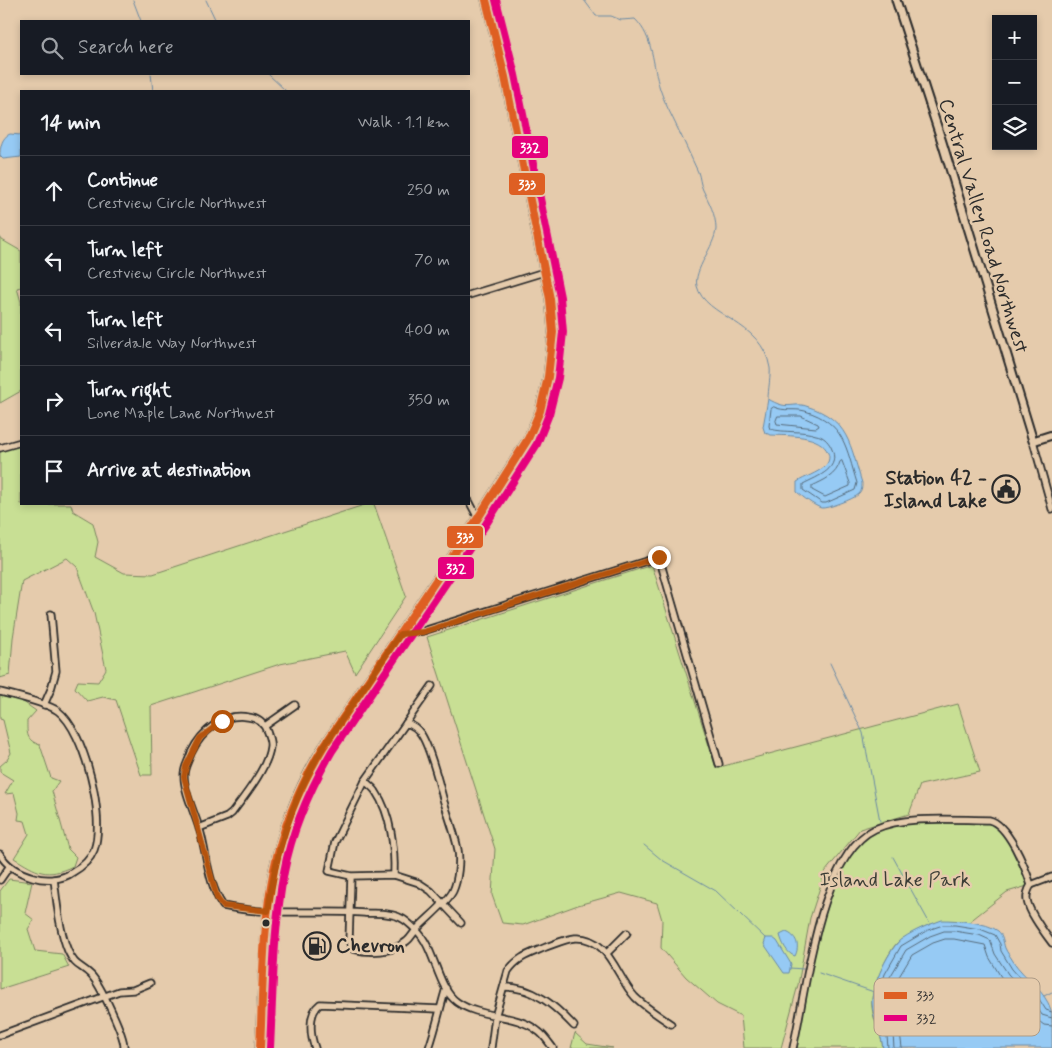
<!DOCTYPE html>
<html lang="en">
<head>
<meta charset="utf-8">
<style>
  body { margin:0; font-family:Mynerve,sans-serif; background:#242831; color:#f1f3f6 }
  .controls { position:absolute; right:15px; top:15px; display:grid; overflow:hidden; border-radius:0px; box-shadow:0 2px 8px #0003 }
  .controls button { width:45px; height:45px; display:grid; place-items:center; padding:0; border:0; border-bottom:1px solid #363941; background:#171b24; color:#f1f3f6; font:25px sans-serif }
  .stop { position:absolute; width:15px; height:15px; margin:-11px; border:4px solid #b45309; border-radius:50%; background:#fff }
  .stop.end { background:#b45309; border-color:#fff; box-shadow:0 1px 5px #0008 }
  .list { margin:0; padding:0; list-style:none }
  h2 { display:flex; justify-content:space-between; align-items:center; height:65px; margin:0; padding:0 20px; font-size:21px }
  h2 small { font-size:16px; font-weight:400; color:#9ea1a6 }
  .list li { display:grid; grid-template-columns:32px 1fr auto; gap:15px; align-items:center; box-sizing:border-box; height:70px; padding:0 20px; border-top:1px solid #363941 }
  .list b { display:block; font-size:19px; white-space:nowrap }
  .list p { margin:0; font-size:16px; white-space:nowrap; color:#9ea1a6 }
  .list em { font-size:16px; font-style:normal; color:#9ea1a6 }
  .icon { flex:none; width:28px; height:28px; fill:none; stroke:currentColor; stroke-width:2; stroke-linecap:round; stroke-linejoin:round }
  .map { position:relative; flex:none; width:1052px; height:1048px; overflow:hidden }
  .search { position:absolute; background:#171b24; box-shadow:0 2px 8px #0003; left:20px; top:20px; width:450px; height:55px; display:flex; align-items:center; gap:12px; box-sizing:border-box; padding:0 18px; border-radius:0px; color:#9ea1a6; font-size:19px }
  .panel { position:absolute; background:#171b24; box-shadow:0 2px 8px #0003; left:20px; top:90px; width:450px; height:415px; border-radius:0px }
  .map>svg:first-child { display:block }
</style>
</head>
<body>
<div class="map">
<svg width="1052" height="1048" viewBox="0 0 1052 1048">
  <rect width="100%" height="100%" fill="#e5cbac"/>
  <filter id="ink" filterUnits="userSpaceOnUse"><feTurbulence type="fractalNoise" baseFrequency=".02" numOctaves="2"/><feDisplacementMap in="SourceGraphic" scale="10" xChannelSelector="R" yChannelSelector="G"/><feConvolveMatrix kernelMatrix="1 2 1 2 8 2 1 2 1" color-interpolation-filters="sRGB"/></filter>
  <g filter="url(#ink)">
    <!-- green -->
    <g fill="#c8df94" stroke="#7a8560">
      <path d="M0 237 2 240 21 251V287L17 288 21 302V391L0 403Z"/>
      <path d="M21 442V504H71L73 511 93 523 98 542 95 557 124 573 153 574 367 504H374L406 596 355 673 345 651 280 664 151 706 152 775H141L116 700 103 697 87 701 75 688 78 681 98 682 106 669 94 613 77 567 67 558 22 581 13 638 10 675 0 678V449Z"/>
      <path d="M652 565 716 768 958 704 980 772 920 785 909 814 860 829 825 872 810 918 798 985 781 1048H744L741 1016 717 1004 686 977 661 948 662 920 657 903 621 893 578 905 523 925 502 923 492 895 495 849 427 637Z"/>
      <path d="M0 696 22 701 36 711 27 721C27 734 26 740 40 745L51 778 59 781 52 791 68 849 76 857 73 866C46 879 37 872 14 858L29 834 25 821 18 820 19 813 14 793 5 794 13 780 0 772V766L7 760 11 753 3 720 0 719Z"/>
      <path d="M989 820 1006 834 1031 885 1007 892 969 922C945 918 930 922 910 935 906 937 900 940 897 943 888 952 873 986 872 999 870 1016 881 1032 883 1048H793L819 922 852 846 876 828 916 821Z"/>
      <path d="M9 879 32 882 25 913 34 920 28 929 35 951 62 954 69 967 0 989V891Z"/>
      <path d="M575 1033 587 1044 613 1048H571Z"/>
    </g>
    <!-- water -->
    <g fill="#96caf4" stroke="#6b8aa4">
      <path d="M10 134 21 135V157L3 159 0 156C0 147 2 137 10 134Z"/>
      <path d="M768 399C772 401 777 404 782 405 790 407 798 403 806 406 849 419 850 445 862 483 862 487 862 491 859 494 854 499 827 509 821 508 813 505 804 498 797 492V482C805 477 817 473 824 467 829 463 830 457 828 453 821 434 788 436 771 435L765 433 763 427Z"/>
      <path d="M942 920C956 920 987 922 998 931 1003 935 1003 942 1005 948 1007 953 1011 957 1013 961 1024 978 1045 990 1051 1010 1052 1020 1052 1037 1052 1048H883C881 1032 873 1019 872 1003 871 987 890 946 903 938 915 930 928 925 942 920Z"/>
      <path d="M786 932C797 936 800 946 795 956 787 954 782 943 780 935Z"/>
      <path d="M766 938H773L777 941 791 964 789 973H784L764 944Z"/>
    </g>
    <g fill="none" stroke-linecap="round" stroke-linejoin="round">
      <!-- shore -->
      <g stroke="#566b7b" stroke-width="1">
        <path d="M774 407C784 412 794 408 805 411 845 423 846 448 857 483L855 490 826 503H822L803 490V484C818 476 842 469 831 447 828 441 823 436 816 435 801 430 785 433 770 429L769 426 771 409Z"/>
        <path d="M778 416H801L818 424 819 426 816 428 777 424 776 421Z"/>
        <path d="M842 461 850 483V486L825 497 812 490V486C824 480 836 476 840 462Z"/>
        <path d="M888 1048 887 1036 878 1016 877 1000 885 974 901 946 928 930 943 925H955L980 929 995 935 1000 944 1001 951 1012 969 1039 999 1046 1010 1052 1012"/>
        <path d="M894 1048 893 1034 885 1015 883 1001 890 977 906 950 930 936 944 931H954L979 935 990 940 995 954 1008 974 1034 1003 1042 1015 1052 1018"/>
        <path d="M902 1048 900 1032 892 1013 891 1002 897 980 912 955 933 943 945 939H954L985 945 989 957 1001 977 1028 1008 1036 1019 1044 1025 1052 1026"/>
      </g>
      <!-- stream -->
      <g stroke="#6b8aa4" stroke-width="1">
        <path d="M133 0 141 21"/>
        <path d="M206 0 216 21"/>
        <path d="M584 0 596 16H611L621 20 635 19C654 38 652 64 660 89 664 102 671 114 677 127 684 141 691 157 698 172 700 177 700 184 703 190 709 202 716 215 716 229 715 246 693 270 697 286 705 318 762 320 770 368 771 375 768 390 768 399"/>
        <path d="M151 74 153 91"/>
        <path d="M268 74 286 91"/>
        <path d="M830 663 863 733 880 821"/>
        <path d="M644 845 662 860 716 891 765 938"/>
        <path d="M893 857 930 924"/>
        <path d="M790 968 803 969"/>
        <path d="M819 973 874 992"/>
        <path d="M1044 996 1052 992"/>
      </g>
      <!-- minor casing -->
      <g stroke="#2b2b2b" stroke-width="9">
        <g id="minor">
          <path d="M469 295 544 272"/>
          <path d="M1033 441 1052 509"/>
          <path d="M0 448 21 442"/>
          <path d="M469 501 478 518"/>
          <path d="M400 634 423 631 659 557 719 764"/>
          <path d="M0 692C12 695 49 704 58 711 85 731 106 819 94 850 90 860 82 867 73 872 62 880 46 881 33 877 19 873 7 867 0 854"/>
          <path d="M44 705 51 689 56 671 51 614"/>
          <path d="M406 723 432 686"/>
          <path d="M265 726 295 705"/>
          <path d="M365 781C369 785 374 788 376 792 391 814 395 850 394 875"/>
          <path d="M199 828 227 817 232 813C244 797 268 767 270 747 271 742 269 737 267 732 264 723 257 718 248 717 223 712 201 732 191 753 189 760 184 767 184 775 184 794 196 815 201 834 207 858 209 886 223 906 269 916 317 910 364 913 375 914 391 912 401 918 406 920 412 926 416 930 435 947 437 988 457 1002 481 1019 516 1013 538 1031 544 1035 549 1043 553 1048"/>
          <path d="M351 876 349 941 353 949C370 953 393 953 407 941 411 938 413 933 417 929 426 919 448 902 453 891 458 880 460 861 458 850 455 834 449 818 444 802 439 784 431 749 421 734 417 728 413 725 406 723L365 781 335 842 329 871 351 876 394 875 419 883 431 891 461 923"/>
          <path d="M54 879C57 903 59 929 68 951 76 968 80 964 91 975 100 984 125 1036 124 1048"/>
          <path d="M0 880 9 867"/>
          <path d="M1031 885C1028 890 1026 894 1027 900 1029 913 1044 932 1052 943"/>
          <path d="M1031 885 1052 877"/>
          <path d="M607 953 627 933"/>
          <path d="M504 987C534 987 554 1005 574 1026"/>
          <path d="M0 1035 119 991 133 990 150 983"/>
          <path d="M315 1048C310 1035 308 1013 320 1004L439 1009"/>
          <path d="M429 1048C436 1028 440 1008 446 988"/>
          <path d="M491 1048 495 1017 508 971C519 956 530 954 546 947 555 944 565 939 575 938 609 936 616 977 635 997 645 1007 659 1016 671 1024"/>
          <path d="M793 1048C806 992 819 855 875 829 905 815 956 820 989 820 1008 824 1025 867 1031 885"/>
        </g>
      </g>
      <!-- major casing -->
      <g stroke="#2b2b2b" stroke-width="11">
        <g id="major">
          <path d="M896 0 942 142 1033 441 1052 435"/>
          <path d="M260 1048C263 989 263 928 274 869 283 827 301 783 324 746L478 518 528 439 540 411 548 377 553 332 550 299 505 77 486 0"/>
        </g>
      </g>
      <!-- minor -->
      <use href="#minor" stroke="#e5cbac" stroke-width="5.5"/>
      <!-- major -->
      <use href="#major" stroke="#e5cbac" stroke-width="7"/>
      <!-- bus-1 casing -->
      <g stroke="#e5cbac" stroke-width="11">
        <path id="bus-1" d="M260 1048C263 989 262 928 274 869 283 826 301 784 324 746L478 518 528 439 540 411 548 377 553 332 550 299 505 77 486 0"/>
      </g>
      <!-- bus-2 casing -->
      <g stroke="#e5cbac" stroke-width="11">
        <path id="bus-2" d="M270 1048C273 989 273 930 284 872 292 829 310 789 332 751L486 524 537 444 549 414 558 378 563 332 560 297 515 75 496 0"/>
      </g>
      <!-- bus-1 -->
      <use href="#bus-1" stroke="#de5f23" stroke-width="8"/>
      <!-- bus-2 -->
      <use href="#bus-2" stroke="#e5007d" stroke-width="8"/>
    </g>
  </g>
  <g fill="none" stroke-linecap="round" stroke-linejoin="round" filter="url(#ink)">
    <!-- route -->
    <path stroke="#b45309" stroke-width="6" d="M222 721 200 738 186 766 184 777 217 898 223 906 268 911C275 853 293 796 324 746L400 634 423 632 659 557"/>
  </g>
  <!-- icons -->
  <defs>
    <g id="civic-ring" transform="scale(1.4375)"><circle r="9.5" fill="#e5cbac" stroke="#2b2b2b" stroke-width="1.5"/><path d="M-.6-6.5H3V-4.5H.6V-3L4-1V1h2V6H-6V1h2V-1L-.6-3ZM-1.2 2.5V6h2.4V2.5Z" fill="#2b2b2b"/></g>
    <g id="fuel-ring" transform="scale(1.4375)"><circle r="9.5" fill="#e5cbac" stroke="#2b2b2b" stroke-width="1.5"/><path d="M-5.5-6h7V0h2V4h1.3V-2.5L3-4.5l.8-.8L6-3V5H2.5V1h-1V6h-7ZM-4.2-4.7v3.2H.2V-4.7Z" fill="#2b2b2b"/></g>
  </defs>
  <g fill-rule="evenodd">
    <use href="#civic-ring" x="1006" y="489"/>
    <use href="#fuel-ring" x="317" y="946"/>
  </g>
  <!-- markers -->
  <circle fill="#2b2b2b" stroke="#e5cbac" stroke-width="2" cx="266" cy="923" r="4.5"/>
  <g text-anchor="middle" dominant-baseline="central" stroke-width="5" stroke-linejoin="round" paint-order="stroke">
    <!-- street labels -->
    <g font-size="20" fill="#2b2b2b" stroke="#e5cbac">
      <text transform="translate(983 226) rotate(73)">Central Valley Road Northwest</text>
    </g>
    <!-- poi labels -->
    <g font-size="20" font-weight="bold" fill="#2b2b2b" stroke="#e5cbac" text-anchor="end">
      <text x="987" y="478">Station 42 -<tspan x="987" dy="23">Island Lake</tspan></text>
      <text x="336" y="946" text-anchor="start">Chevron</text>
    </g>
    <!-- park labels -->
    <g font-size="20" fill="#3b3d36" stroke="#e5cbac">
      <text x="895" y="880">Island Lake Park</text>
    </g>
  </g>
  <!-- legend -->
  <rect x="874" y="978" width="166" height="58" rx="8" fill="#e5cbac" stroke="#ad9b85" stroke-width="1"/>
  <rect x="884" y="992" width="23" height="7" fill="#de5f23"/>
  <rect x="884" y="1015" width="23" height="6" fill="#e5007d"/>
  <g font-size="14" fill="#2b2b2b">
    <text x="916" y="1000">333</text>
    <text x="916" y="1023">332</text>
  </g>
  <g stroke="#e5cbac" stroke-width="2">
    <rect x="511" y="135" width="38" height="24" rx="5" fill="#e5007d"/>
    <rect x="508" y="172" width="38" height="24" rx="5" fill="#de5f23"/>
    <rect x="446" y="525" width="38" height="24" rx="5" fill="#de5f23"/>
    <rect x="437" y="556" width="38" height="24" rx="5" fill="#e5007d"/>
  </g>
  <g font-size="14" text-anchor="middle" font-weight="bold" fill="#fff">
    <text x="530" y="152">332</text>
    <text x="527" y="189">333</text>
    <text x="465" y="542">333</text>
    <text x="456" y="573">332</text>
  </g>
</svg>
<div class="controls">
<button>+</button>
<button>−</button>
<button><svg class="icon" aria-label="layers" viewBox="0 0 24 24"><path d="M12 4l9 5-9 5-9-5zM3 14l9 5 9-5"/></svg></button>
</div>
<div class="stop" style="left:222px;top:721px"></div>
<div class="stop end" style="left:659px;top:557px"></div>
<div class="search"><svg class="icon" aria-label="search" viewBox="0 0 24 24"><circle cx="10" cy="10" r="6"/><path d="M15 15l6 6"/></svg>Search here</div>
<section class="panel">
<h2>14 min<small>Walk · 1.1 km</small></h2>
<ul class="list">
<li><svg class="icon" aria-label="ahead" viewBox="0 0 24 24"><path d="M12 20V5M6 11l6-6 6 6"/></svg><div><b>Continue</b><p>Crestview Circle Northwest</p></div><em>250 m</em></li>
<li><svg class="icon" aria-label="left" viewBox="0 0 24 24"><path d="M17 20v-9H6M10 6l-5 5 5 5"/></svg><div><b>Turn left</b><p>Crestview Circle Northwest</p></div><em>70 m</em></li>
<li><svg class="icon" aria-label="left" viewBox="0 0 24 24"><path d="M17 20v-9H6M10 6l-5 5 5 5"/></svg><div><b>Turn left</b><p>Silverdale Way Northwest</p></div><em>400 m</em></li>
<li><svg class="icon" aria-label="right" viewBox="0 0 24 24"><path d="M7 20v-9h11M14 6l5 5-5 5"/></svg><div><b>Turn right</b><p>Lone Maple Lane Northwest</p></div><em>350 m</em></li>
<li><svg class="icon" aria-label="arrive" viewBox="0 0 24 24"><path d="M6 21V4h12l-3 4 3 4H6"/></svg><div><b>Arrive at destination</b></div></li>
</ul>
</section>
</div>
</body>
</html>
